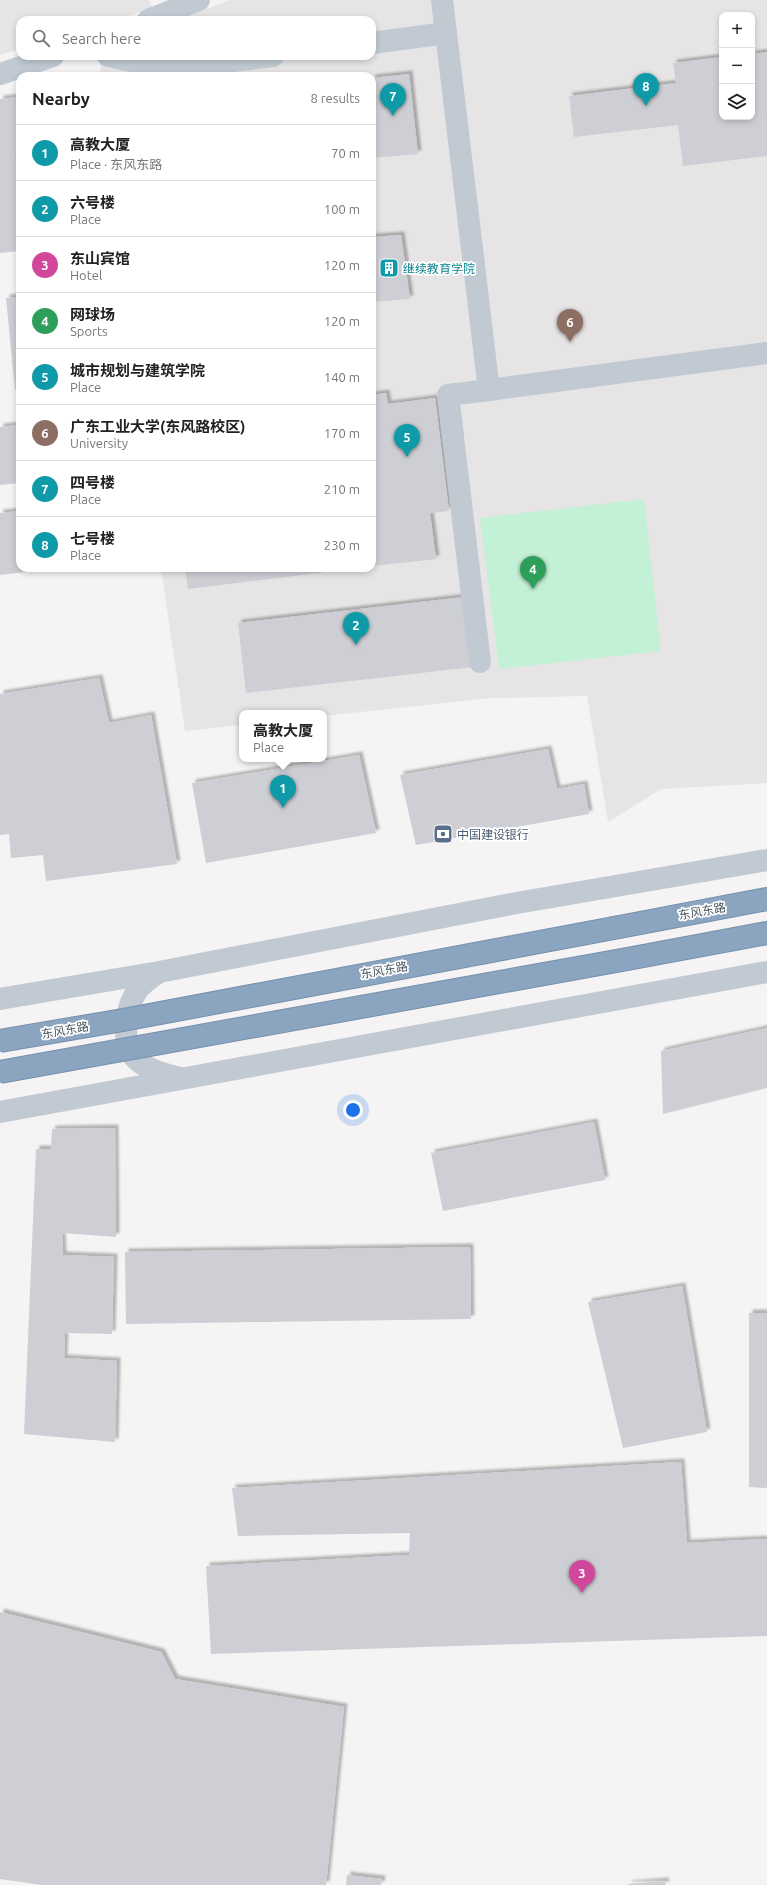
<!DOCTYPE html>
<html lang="en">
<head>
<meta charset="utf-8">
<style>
  body { margin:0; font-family:Ubuntu,"Noto Sans SC",sans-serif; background:#f6f6f6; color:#222 }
  .controls { position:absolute; right:12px; top:12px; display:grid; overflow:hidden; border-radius:8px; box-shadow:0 2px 6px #0003 }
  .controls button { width:36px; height:36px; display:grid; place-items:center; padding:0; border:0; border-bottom:1px solid #e0e0e0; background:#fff; color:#222; font:20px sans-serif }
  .you { position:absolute; left:353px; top:1110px; width:14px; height:14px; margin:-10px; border:3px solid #fff; border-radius:50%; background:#1a73e8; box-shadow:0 0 0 6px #1a73e833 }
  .badge { display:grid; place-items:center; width:26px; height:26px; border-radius:50%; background:#7c3aed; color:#fff; font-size:13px; font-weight:700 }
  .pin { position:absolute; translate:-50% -33px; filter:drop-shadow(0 1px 2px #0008) }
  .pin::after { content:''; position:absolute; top:21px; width:14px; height:12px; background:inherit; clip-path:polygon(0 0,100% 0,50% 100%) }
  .popup { position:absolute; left:239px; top:710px; width:88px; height:52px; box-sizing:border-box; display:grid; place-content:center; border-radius:8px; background:#fff; filter:drop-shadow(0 1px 3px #0005); font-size:13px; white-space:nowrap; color:#767676 }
  .popup b { font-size:15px; color:#222 }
  .popup::after { content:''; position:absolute; left:50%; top:100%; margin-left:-8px; border:8px solid transparent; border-top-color:#fff }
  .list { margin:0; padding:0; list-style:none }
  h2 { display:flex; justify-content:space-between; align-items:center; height:52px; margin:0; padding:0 16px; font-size:17px }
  h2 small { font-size:13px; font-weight:400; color:#767676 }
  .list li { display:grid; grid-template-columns:26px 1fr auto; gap:12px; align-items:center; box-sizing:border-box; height:56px; padding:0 16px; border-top:1px solid #e0e0e0 }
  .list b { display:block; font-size:15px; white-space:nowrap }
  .list p { margin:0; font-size:13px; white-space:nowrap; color:#767676 }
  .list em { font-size:13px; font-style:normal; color:#767676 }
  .icon { flex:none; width:22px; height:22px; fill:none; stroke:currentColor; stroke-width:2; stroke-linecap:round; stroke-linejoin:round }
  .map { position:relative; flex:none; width:767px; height:1885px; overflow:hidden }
  .search { position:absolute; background:#fff; box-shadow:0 2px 6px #0003; left:16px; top:16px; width:360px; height:44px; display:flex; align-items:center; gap:10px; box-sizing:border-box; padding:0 14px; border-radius:12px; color:#767676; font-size:15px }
  .panel { position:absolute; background:#fff; box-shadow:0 2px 6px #0003; left:16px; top:72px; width:360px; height:500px; border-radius:12px }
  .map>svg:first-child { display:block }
</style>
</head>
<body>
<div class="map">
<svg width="767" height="1885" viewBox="0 0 767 1885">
  <defs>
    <filter id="shadow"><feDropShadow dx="3.5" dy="-3.5" stdDeviation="1" flood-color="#0004"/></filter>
  </defs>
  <rect width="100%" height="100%" fill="#f5f3f3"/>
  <!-- education -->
  <g fill="#e6e4e5" fill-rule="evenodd">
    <path d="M0 0H149L152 8 115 20H20V49L0 55Z"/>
    <path d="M230 0H767V783L661 789 608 822 587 696 491 698 324 716V713H242V725L185 731 161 568H372V76H99L103 56H372V20H177ZM722 15H752V117H722Z"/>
  </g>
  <!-- grass -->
  <path fill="#c3f1d5" d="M644 499 661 651 499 669 480 518Z"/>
  <!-- building -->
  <g fill="#cdcfd5" filter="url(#shadow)">
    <path d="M767 52V156L683 166 678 125 574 137 569 96 676 83 673 63 722 57V117H752V54Z"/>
    <path d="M409 74 418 154 372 158V78Z"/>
    <path d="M20 97V154L15 155 17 172H20V251L0 253V99Z"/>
    <path d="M401 235 410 299 372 302V237Z"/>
    <path d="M20 297V390H15L6 298Z"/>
    <path d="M386 393 388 404 435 398 449 511 430 513 436 559 372 566V395Z"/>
    <path d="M20 425V483L0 485V427Z"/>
    <path d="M20 511V568L51 569 0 575V513Z"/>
    <path d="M185 568H351V569L188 589Z"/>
    <path d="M464 597 473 667 246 693 238 623Z"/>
    <path d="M99 678 109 723 151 715 177 864 46 881 43 855 11 858 9 834 0 835V694Z"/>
    <path d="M548 749 557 789 584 784 589 814 416 845 400 775Z"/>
    <path d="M359 755 376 833 206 863 192 783Z"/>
    <path d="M767 1028V1088L663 1114 661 1051Z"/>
    <path d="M594 1122 605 1180 443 1211 431 1153Z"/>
    <path d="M115 1128 116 1237 62 1233 63 1255 114 1257 112 1334 65 1333 64 1358 117 1361 115 1442 24 1434 36 1149H51L52 1129Z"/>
    <path d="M470 1247 471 1319 126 1324 125 1252Z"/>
    <path d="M682 1286 707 1432 623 1448 588 1302Z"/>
    <path d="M749 1313H767V1488L749 1487Z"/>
    <path d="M681 1462 687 1543 767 1539V1636L211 1654 206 1566 409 1555 410 1533 238 1536 232 1488Z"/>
    <path d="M0 1612 161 1652 175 1679 344 1707 326 1885H42L0 1879Z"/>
    <path d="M347 1875 382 1879 381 1885H346Z"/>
    <path d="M665 1881 666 1885H628V1884Z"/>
  </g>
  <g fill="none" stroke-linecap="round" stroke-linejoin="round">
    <!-- highway casing -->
    <g stroke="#7690ad" stroke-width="24">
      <g id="highway">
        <path d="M614 928 767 899"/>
        <path d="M622 960 767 933"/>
      </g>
    </g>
    <!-- minor -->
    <g stroke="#c1cad2" stroke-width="22">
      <path d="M442 0 489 390 448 395 480 662"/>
      <path d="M148 20 199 0"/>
      <path d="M372 43 446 33"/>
      <path d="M108 56 170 69 273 56"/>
      <path d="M0 74 53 56"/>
      <path d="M489 390 767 353"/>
      <path d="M158 973C150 978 143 983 137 991 125 1009 120 1044 137 1060 149 1071 166 1074 180 1078"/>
      <path d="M0 999 159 972 511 904 767 860"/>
      <path d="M0 1112 767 972"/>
    </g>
    <!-- highway -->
    <use href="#highway" stroke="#8ba5c1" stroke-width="22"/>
    <!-- highway-bridge casing -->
    <g stroke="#7690ad" stroke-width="24" stroke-linecap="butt">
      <g id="highway-bridge">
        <path d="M0 1041 123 1020 614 928"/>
        <path d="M0 1072 622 960"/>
      </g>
    </g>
    <!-- highway-bridge -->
    <use href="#highway-bridge" stroke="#8ba5c1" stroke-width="22"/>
  </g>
  <!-- icons -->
  <defs>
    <g id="building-square" transform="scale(1)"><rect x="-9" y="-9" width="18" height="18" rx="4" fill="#0f9aa8" stroke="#fff"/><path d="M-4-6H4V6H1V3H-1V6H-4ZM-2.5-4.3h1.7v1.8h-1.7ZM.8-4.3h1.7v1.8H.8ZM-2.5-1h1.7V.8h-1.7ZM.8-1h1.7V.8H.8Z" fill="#fff"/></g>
    <g id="bank-square" transform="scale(1)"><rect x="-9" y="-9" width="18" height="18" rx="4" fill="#5c6f8a" stroke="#fff"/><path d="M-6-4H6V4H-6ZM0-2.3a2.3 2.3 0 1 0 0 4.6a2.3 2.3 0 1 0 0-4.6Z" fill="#fff"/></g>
  </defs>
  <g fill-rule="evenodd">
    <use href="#building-square" x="389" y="268"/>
    <use href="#bank-square" x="443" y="834"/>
  </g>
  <g text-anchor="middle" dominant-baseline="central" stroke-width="3.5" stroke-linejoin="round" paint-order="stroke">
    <!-- culture labels -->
    <g font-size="12" fill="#0d838f" stroke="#fff" text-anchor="start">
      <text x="403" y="268">继续教育学院</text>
    </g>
    <!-- service labels -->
    <g font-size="12" fill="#4e5e75" stroke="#fff" text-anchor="start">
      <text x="457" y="834">中国建设银行</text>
    </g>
    <!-- street labels -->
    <g font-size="12" fill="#4a5661" stroke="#fff">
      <text transform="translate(702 911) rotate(-10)">东风东路</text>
      <text transform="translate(384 970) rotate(-10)">东风东路</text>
      <text transform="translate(65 1030) rotate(-10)">东风东路</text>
    </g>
  </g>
</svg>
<div class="controls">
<button>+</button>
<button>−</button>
<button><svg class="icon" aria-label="layers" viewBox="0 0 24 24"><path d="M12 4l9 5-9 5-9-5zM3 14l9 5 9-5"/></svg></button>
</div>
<div class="you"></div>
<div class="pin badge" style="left:283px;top:808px;background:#0f9aa8">1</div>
<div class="popup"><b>高教大厦</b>Place</div>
<div class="pin badge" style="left:356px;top:645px;background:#0f9aa8">2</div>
<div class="pin badge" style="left:582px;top:1593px;background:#d1479c">3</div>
<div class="pin badge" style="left:533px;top:589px;background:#2e9e5b">4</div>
<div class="pin badge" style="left:407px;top:457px;background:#0f9aa8">5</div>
<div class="pin badge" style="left:570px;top:342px;background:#8d6e63">6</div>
<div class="pin badge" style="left:393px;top:116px;background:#0f9aa8">7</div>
<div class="pin badge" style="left:646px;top:106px;background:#0f9aa8">8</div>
<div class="search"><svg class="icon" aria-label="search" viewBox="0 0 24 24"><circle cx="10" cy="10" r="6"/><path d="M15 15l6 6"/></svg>Search here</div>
<section class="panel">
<h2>Nearby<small>8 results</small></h2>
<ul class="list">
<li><span class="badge" style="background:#0f9aa8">1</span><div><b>高教大厦</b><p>Place · 东风东路</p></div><em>70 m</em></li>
<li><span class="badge" style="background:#0f9aa8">2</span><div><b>六号楼</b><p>Place</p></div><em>100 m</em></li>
<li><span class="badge" style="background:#d1479c">3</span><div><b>东山宾馆</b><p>Hotel</p></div><em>120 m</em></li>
<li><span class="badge" style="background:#2e9e5b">4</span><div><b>网球场</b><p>Sports</p></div><em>120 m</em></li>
<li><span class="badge" style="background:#0f9aa8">5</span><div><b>城市规划与建筑学院</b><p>Place</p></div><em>140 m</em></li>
<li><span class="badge" style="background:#8d6e63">6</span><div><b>广东工业大学(东风路校区)</b><p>University</p></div><em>170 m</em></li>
<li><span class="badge" style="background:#0f9aa8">7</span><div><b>四号楼</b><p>Place</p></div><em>210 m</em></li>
<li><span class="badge" style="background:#0f9aa8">8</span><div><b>七号楼</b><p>Place</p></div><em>230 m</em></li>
</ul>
</section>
</div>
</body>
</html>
